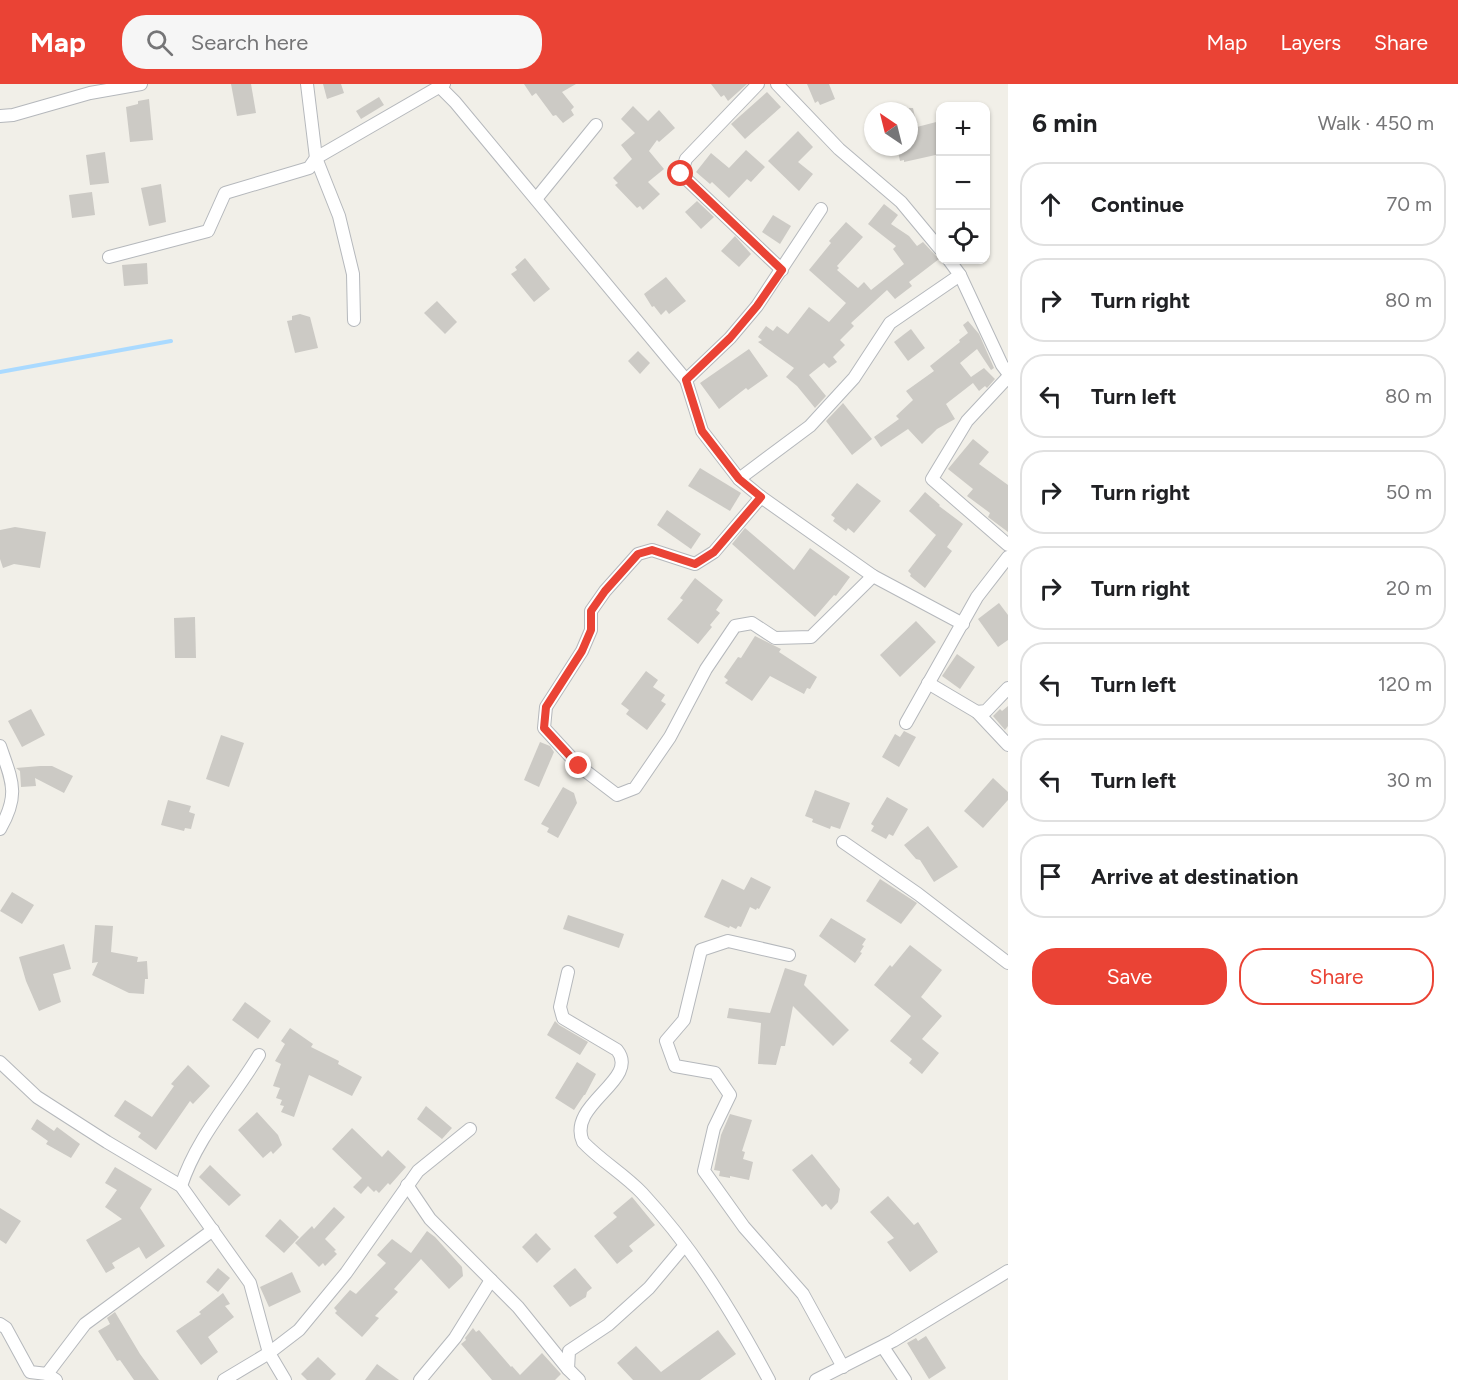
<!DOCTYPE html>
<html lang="en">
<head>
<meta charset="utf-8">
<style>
  body { margin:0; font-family:Figtree,sans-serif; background:#f6f6f6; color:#202124 }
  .controls { position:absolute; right:18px; top:18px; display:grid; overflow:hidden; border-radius:12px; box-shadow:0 2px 4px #0004 }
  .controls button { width:54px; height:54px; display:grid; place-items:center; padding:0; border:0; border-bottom:2px solid #e0e0e0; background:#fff; color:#202124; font:30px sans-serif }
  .compass { position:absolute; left:864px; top:18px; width:54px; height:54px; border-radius:50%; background:#fff; box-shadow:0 2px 4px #0004; rotate:325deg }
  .stop { position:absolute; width:18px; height:18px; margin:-14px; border:4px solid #ea4335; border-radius:50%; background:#fff }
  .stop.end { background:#ea4335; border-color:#fff; box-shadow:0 2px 6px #0008 }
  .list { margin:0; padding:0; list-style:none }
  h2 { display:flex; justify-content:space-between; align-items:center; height:78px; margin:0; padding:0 24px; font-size:26px }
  h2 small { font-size:20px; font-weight:400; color:#757577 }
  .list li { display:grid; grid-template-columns:39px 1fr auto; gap:18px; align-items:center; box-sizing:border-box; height:84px; margin:0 12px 12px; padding:0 12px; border:2px solid #e0e0e0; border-radius:24px }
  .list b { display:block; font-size:22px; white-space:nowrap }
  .list em { font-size:20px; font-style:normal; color:#757577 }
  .actions { display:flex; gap:12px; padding:18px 24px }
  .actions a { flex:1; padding:14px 0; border:2px solid #ea4335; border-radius:24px; text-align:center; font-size:21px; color:#ea4335 }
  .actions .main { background:#ea4335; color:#fff }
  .icon { flex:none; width:33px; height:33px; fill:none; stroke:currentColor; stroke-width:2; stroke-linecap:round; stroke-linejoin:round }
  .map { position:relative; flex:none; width:1008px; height:1296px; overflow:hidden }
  header { display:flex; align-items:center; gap:36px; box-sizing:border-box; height:84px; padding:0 30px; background:#ea4335; color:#fff }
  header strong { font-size:28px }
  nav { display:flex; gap:33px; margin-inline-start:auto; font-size:21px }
  .search { width:420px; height:54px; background:#f6f6f6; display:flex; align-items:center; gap:15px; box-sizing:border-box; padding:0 21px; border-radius:24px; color:#757577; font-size:22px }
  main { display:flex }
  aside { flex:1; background:#fff }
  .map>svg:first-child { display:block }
</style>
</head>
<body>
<header>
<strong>Map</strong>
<div class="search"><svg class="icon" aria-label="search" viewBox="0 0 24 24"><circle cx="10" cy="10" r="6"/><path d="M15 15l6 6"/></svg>Search here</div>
<nav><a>Map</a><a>Layers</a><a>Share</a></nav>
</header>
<main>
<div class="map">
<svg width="1008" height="1296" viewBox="0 0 1008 1296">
  <rect width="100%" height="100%" fill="#f1efe8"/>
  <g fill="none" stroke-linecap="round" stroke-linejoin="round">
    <!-- stream -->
    <path stroke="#aadaff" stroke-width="4" d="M0 288 171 257"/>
  </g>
  <!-- building -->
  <g fill="#cccac5">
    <path d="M231 0H251L256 29 237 32Z"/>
    <path d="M323 0H341L344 9 327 15Z"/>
    <path d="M524 0H576L562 8 574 23 571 26 574 31 563 39 556 31 553 32 536 9 532 12Z"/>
    <path d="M711 0H747L728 17 724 11 721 13Z"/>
    <path d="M807 0H829L835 15 820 21 818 17 815 19Z"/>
    <path d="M767 8 781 23 745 55 731 40Z"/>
    <path d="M379 13 384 21 361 35 356 27Z"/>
    <path d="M149 15 153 56 130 58 126 23 138 20V17Z"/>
    <path d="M633 22 648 37 659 26 675 44 659 58 657 56 649 67 664 85 648 98 660 110 643 126 640 122 637 124 615 101 618 99 613 94 632 75 621 61 635 49 621 35Z"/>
    <path d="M909 24H913L917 43 940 37V70L904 78V76L900 77 897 63H909Z"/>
    <path d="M798 47 813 63 798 78 813 90 799 107 768 77Z"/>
    <path d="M746 66 765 83 751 98 747 95 729 114 712 98 710 100 696 88 711 69 729 84Z"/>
    <path d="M105 68 109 99 90 101 86 71Z"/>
    <path d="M161 100 166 138 149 142 141 104Z"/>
    <path d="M92 108 95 131 72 134 69 111Z"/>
    <path d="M697 117 714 133 701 145 685 128Z"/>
    <path d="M884 120 898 131 891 140 909 152 917 162 923 158 939 175 909 198 912 202 895 215 887 206 851 239 854 242 840 256 845 261 833 273 837 278 829 284 824 279 809 291 826 312 815 324 797 302 786 293 794 284 758 258 762 256 758 253 766 242 773 247 777 242 788 250 809 223 829 238 846 219 809 186 831 159 829 157 846 138 863 153 837 182 839 184 837 186 858 204 864 198 871 206 904 180 893 165 896 162 868 140Z"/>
    <path d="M773 131 791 142 780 160 762 148Z"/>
    <path d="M735 152 751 170 739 183 721 167Z"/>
    <path d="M525 174 550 205 534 218 511 190 517 186 515 183Z"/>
    <path d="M147 179 148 200 124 202 122 181Z"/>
    <path d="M666 193 686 217 669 230 666 226 661 231 654 222 652 223 644 210Z"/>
    <path d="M437 217 457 238 445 250 424 229Z"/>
    <path d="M300 230 310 233 318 264 295 269 287 237 292 236V232Z"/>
    <path d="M968 237 979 250 994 284 991 286 977 265 960 279 971 293 984 284 995 295 987 304 985 302 979 307 973 299 946 320 955 335 937 345 922 360 908 345 881 363 874 353 899 335 896 332 913 316 906 307 934 287 930 282 960 258 959 256 968 249 963 241Z"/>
    <path d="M911 245 925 264 908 277 894 258Z"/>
    <path d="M749 265 768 292 748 306 746 304 719 325 700 299Z"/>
    <path d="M638 267 650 279 640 290 628 277Z"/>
    <path d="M843 319 872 355 852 371 826 337Z"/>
    <path d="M973 355 989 368 979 380 1008 401V448L988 433 990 429 967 412 973 405 948 385Z"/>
    <path d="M700 384 741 409 730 427 688 402Z"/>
    <path d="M857 399 881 417 854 449 848 444 846 447 833 437 835 434 831 431Z"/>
    <path d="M925 408 940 421 939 422 963 440 947 463 952 467 925 504 910 492 911 490 908 487 936 451 909 427Z"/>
    <path d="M667 426 701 450 691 465 657 441Z"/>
    <path d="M15 443 46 448 40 484 14 480 3 484 0 475V446Z"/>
    <path d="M745 444 794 486 810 464 850 493 836 512 834 511 815 533 732 460Z"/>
    <path d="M695 494 723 516 716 526 720 529 710 541 712 543 698 560 667 535 683 516 680 514Z"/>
    <path d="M999 519 1008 531V556L998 563 978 535Z"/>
    <path d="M195 533 196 574H175L174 534Z"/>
    <path d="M916 537 936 558 900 593 880 571Z"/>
    <path d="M755 552 781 565 779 568 814 591 817 593 810 605 807 604 804 610 770 592 752 617 725 599 728 596 724 593 738 573 741 574Z"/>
    <path d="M957 570 975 583 960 605 942 592Z"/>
    <path d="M646 587 658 596 653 603 665 611 661 617 666 620 647 646 626 630 629 626 621 620Z"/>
    <path d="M1008 622V642L1005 646 993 632 1000 625 1002 627Z"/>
    <path d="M31 625 45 651 22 663 8 637Z"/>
    <path d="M904 647 916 653 899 683 882 673 895 650 900 653Z"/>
    <path d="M221 651 244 659 229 703 206 695Z"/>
    <path d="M540 658 550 662 554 668 539 703 524 696Z"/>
    <path d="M40 682H52L73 692 64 709 35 694 36 702 21 703 20 687 16 684Z"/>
    <path d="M993 694 1008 708V716L983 744 964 727Z"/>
    <path d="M563 703 574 709 577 719 558 754 547 748 549 744 541 740Z"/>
    <path d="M815 706 850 719 840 745 831 742 830 745 812 738 813 735 805 732Z"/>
    <path d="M887 713 908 725 893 752 889 750 886 755 871 747 874 742 871 740Z"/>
    <path d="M168 716 191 722 189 728 195 730 191 745 185 744 184 747 161 741Z"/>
    <path d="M928 742 958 783 934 798 920 776 916 775 904 761Z"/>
    <path d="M751 793 771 803 759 825 757 824 756 826 750 823 741 843 738 842 736 845 730 842 729 844 704 833 722 795 744 806Z"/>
    <path d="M880 795 917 819 901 840 866 817Z"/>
    <path d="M12 808 34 821 22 840 0 827Z"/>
    <path d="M568 831 624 850 619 864 563 845Z"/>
    <path d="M831 834 866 855 862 861 864 862 860 868 862 869 855 879 819 852Z"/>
    <path d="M95 841 113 842 111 868 138 873 137 878 147 877 148 895H145L144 910 129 909 92 891 98 878 92 879Z"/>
    <path d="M64 860 71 885 53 890 61 918 39 927 26 897 19 873Z"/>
    <path d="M910 861 942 886 921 913 942 932 922 955 939 969 922 990 909 979 912 975 890 957 911 932 874 901 890 881 892 883Z"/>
    <path d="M785 884 807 891 804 901 849 946 833 962 793 922 785 962H781L776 981 758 980 761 939 727 934 729 924 770 929Z"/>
    <path d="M245 918 271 937 258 955 232 936Z"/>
    <path d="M555 937 559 941 588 958 580 971 547 951Z"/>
    <path d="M290 944 313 960 311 963 339 977 338 980 362 993 352 1012 309 991 294 1033 281 1028 284 1022 280 1021 282 1016 276 1014 280 1004 273 1002 281 980 275 977 285 960 281 957Z"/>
    <path d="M577 978 596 990 585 1011H584L574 1026 555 1014Z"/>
    <path d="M188 981 210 1002 193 1020 190 1017 156 1066 138 1053 141 1049 114 1032 125 1016 152 1033 174 1002 171 1000Z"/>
    <path d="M426 1022 452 1044 442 1055 417 1035Z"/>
    <path d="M257 1028 278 1051 282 1061 273 1070 271 1067 263 1074 238 1046Z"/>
    <path d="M730 1030 752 1036 742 1067 745 1068 743 1075 753 1078 749 1096 730 1092V1094L719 1092 720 1087 714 1086 721 1051Z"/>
    <path d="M37 1035 54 1047 57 1043 80 1060 71 1074 46 1060 48 1057 31 1045Z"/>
    <path d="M352 1044 382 1073 388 1066 406 1083 390 1101 388 1099 379 1109 376 1106 374 1108 368 1102 361 1110 353 1103 362 1094 332 1065Z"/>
    <path d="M812 1070 840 1105 838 1118 831 1126 826 1120 822 1123 792 1086Z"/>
    <path d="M210 1081 241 1111 229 1122 199 1093Z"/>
    <path d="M115 1083 152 1105 140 1124 165 1162 146 1175 139 1163 112 1179 115 1184 106 1189 86 1156 122 1135 105 1123 117 1106 105 1099Z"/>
    <path d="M888 1112 914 1141 918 1138 938 1168 910 1188 887 1158 894 1154 870 1128Z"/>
    <path d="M632 1113 655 1141 629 1162 633 1167 617 1180 594 1152 617 1133 613 1129Z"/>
    <path d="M334 1123 345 1133 325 1155 336 1166 334 1167 337 1170 325 1182 323 1179 319 1183 295 1159 312 1142 314 1145Z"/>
    <path d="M0 1124 21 1137 6 1160 0 1156Z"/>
    <path d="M280 1135 299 1153 284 1169 265 1152Z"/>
    <path d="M427 1147 435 1153 462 1183 463 1192 449 1205 421 1175 394 1205 398 1208 375 1232 379 1234 362 1253 335 1229 337 1227 334 1224 350 1206 356 1210 386 1179 377 1171 392 1155 411 1169Z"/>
    <path d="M536 1149 551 1165 537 1179 522 1163Z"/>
    <path d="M218 1184 230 1194 218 1208 206 1198Z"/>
    <path d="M575 1184 592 1204 587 1208 586 1213 570 1223 553 1202Z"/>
    <path d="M292 1188 301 1208 269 1223 260 1203Z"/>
    <path d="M223 1209 230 1220 225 1222 234 1233 208 1253 218 1268 201 1281 176 1247 201 1230 199 1228Z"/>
    <path d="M115 1228 140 1270 159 1296H134L120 1276 117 1277 98 1247 110 1240 107 1234Z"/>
    <path d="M473 1244 476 1248 479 1246 511 1283 512 1282 520 1291 542 1269 561 1290 555 1296H492L461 1260 466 1256 465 1254Z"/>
    <path d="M718 1246 736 1270 700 1296H633L617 1279 636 1262 661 1288Z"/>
    <path d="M926 1252 946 1284 929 1295 907 1259 916 1254 918 1257Z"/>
    <path d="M318 1273 336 1290 330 1296H307L301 1290Z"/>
    <path d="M377 1280 399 1296H365Z"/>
  </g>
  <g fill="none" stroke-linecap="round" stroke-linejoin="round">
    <!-- minor casing -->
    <g stroke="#b5b8bc" stroke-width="14">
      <g id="minor">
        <path d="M307 0 316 74 444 0"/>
        <path d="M758 0 686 75 681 90 782 186"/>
        <path d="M777 0 839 65 901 118 940 165"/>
        <path d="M440 3 455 18 686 296 702 347 739 395 761 413 873 492 963 540"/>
        <path d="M0 32 13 31 90 9 141 0"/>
        <path d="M536 115 596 41"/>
        <path d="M109 173 208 147 225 109 309 84 316 74 339 132 353 190 354 236"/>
        <path d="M949 176 960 191 1002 281 1008 289"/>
        <path d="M1008 293 967 337 932 395 1008 461"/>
        <path d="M686 296 730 254 757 222 821 125"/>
        <path d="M739 395 810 342 854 294 890 239 960 191"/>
        <path d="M761 413 714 468 695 480 652 466 638 470 605 507 591 527V546L582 567 546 623 544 644 579 682 617 711 635 704 670 653 706 585 735 542 752 539 775 554 811 553 873 492"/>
        <path d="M928 599 977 628 1008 661"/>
        <path d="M977 628 986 627 1008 604"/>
        <path d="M906 639 977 513 1008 473"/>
        <path d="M0 662C12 697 20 710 0 745"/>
        <path d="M843 758 918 810 1008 879"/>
        <path d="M789 871 728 857 701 866 684 936 666 957 675 982 715 989 730 1011 714 1044 704 1087 744 1143 803 1210 843 1283"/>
        <path d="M568 888 560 923 563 934 617 966C641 996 566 1020 583 1058 601 1077 624 1090 642 1109 694 1165 733 1229 769 1296"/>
        <path d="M0 978 37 1013 107 1058 181 1102 250 1199 269 1269 285 1296"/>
        <path d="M407 1101 430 1135 518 1223 568 1285"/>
        <path d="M181 1102C197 1053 233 1014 259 971"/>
        <path d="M0 1240 6 1244 30 1288 47 1290 56 1296"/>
        <path d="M883 1263 905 1296"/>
        <path d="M47 1290 85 1240 213 1146"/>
        <path d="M224 1296 269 1269 299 1246 346 1189 418 1087 470 1045"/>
        <path d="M420 1296 455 1254 491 1196"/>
        <path d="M579 1296 568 1285 569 1267 608 1241 649 1204 685 1161"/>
        <path d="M816 1296 893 1257 1008 1187"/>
      </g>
    </g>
    <!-- minor -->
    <use href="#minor" stroke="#fff" stroke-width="12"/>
  </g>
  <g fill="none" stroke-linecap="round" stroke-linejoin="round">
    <!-- route -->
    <path stroke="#ea4335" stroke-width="8" d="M579 682 544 644 546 623 582 567 591 546V527L605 507 638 470 652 466 695 480 714 468 761 413 739 395 702 347 686 296 730 254 757 222 782 186 681 90"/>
  </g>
</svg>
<div class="controls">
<button>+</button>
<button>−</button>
<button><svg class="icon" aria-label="locate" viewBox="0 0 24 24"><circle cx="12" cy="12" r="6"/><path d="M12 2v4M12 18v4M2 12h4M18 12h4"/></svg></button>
</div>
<svg class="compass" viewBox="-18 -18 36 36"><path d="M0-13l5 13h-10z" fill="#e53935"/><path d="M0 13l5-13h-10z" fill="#757577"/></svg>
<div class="stop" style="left:681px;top:90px"></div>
<div class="stop end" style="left:579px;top:682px"></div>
</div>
<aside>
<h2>6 min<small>Walk · 450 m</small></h2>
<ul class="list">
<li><svg class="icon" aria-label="ahead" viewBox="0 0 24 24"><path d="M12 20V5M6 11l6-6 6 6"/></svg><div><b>Continue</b></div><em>70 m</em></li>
<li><svg class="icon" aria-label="right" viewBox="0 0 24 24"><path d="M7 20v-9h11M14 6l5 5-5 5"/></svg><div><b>Turn right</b></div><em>80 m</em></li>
<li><svg class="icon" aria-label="left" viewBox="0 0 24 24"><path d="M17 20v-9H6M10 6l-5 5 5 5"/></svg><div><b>Turn left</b></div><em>80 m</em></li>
<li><svg class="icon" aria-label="right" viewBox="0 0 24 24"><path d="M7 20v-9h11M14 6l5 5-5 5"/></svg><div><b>Turn right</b></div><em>50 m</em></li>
<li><svg class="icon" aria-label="right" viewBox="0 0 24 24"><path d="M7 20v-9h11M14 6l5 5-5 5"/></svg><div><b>Turn right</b></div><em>20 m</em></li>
<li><svg class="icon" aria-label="left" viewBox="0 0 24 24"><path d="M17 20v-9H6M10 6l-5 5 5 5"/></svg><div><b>Turn left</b></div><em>120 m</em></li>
<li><svg class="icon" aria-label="left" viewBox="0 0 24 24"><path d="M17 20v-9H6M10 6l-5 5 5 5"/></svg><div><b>Turn left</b></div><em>30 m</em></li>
<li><svg class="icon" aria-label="arrive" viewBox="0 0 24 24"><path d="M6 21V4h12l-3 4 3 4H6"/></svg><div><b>Arrive at destination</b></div></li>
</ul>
<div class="actions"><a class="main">Save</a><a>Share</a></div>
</aside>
</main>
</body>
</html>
